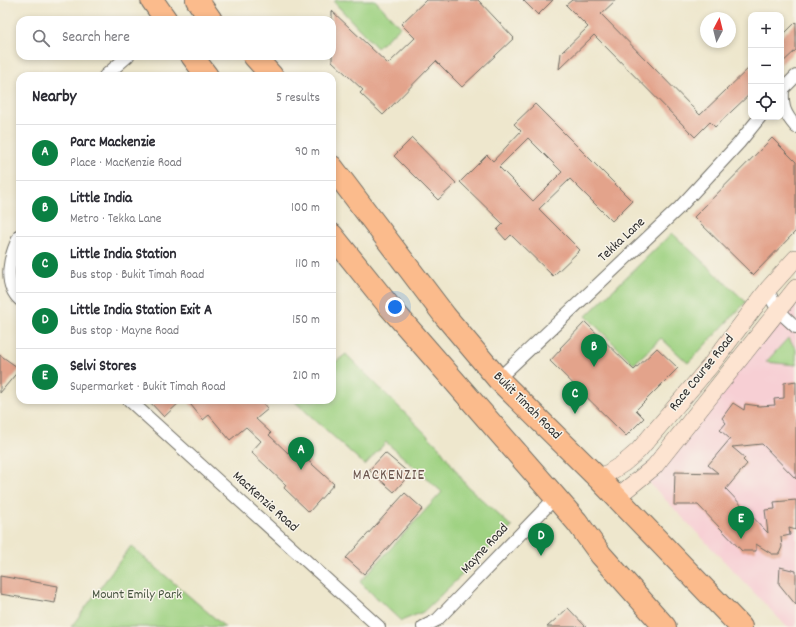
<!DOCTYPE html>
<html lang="en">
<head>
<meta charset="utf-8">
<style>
  body { margin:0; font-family:Dekko,sans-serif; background:#f7f7f7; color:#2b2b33 }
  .controls { position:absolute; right:12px; top:12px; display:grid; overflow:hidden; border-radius:8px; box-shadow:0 2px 6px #0003 }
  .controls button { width:36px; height:36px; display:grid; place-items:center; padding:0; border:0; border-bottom:1px solid #e1e1e2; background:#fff; color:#2b2b33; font:20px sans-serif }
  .compass { position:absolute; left:700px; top:12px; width:36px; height:36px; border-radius:50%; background:#fff; box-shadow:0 2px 6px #0003; rotate:7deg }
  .you { position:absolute; left:395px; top:307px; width:14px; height:14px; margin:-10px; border:3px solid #fff; border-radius:50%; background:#1a73e8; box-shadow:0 0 0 6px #1a73e833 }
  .badge { display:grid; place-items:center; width:26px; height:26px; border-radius:50%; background:#0b8043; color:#fff; font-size:13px; font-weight:700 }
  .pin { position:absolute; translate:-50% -33px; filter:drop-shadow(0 1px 2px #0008) }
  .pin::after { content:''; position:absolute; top:21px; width:14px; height:12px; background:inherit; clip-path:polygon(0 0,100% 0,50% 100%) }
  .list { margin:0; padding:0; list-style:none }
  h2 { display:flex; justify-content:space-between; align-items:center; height:52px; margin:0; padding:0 16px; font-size:17px }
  h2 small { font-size:13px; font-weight:400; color:#7c7c81 }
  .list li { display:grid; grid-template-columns:26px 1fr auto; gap:12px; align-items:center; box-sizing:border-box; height:56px; padding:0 16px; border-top:1px solid #e1e1e2 }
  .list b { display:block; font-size:15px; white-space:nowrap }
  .list p { margin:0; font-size:13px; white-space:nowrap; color:#7c7c81 }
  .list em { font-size:13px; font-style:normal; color:#7c7c81 }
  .icon { flex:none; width:22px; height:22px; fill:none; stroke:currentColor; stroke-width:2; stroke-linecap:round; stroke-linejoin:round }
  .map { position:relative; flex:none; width:796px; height:627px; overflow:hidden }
  .search { position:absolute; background:#fff; box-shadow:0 2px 6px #0003; left:16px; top:16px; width:320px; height:44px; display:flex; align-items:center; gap:10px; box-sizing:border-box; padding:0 14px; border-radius:12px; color:#7c7c81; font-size:15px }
  .panel { position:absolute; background:#fff; box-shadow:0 2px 6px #0003; left:16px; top:72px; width:320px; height:332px; border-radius:12px }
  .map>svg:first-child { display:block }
</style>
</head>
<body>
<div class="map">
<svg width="796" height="627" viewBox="0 0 796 627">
  <rect width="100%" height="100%" fill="#f7f3e8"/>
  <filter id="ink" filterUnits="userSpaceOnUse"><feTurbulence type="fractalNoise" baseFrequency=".025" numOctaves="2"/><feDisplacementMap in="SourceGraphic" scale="8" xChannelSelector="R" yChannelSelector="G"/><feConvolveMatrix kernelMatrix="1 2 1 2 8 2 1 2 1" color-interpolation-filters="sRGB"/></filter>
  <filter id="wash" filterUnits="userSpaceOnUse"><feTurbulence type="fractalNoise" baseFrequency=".012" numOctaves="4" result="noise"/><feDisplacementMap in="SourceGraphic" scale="16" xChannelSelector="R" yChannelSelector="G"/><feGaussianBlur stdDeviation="0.9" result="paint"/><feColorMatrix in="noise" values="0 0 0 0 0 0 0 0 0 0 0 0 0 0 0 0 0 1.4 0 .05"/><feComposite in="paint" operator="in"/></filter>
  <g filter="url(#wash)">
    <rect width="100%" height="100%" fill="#eee7cd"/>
    <!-- built -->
    <path fill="#f7cfd4" d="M796 303V627H787L640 473Z"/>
    <!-- green -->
    <g fill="#9fd282" stroke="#657e56">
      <path d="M336 0H375L400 27 377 48 334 2Z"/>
      <path d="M672 233 746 302 688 363 661 338 634 364 586 316Z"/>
      <path d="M788 338 796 349V365L766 362Z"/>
      <path d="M346 354 439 447 467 486 512 527 423 612 401 621 360 582 442 492 386 442 365 465 293 400H332V365Z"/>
      <path d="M131 546 225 627H71Z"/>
    </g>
    <g id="blocks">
      <!-- building -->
      <g fill="#e3a38b" fill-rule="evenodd">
        <path d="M426 0H478L514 38 462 87 436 61 383 115 360 93 363 90 332 61V11L388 64 415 38 401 24Z"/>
        <path d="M523 0H553L538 15Z"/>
        <path d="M572 0H616L601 14 700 115 751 66V93L715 127 710 122 695 137 594 35 559 69 561 53 588 27 566 5Z"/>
        <path d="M796 22V50L781 64V37Z"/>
        <path d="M535 104 632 201 612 221 570 179 539 209 580 250 553 276 511 235 506 240 497 230 503 224 460 182 487 155 493 161 521 131 514 124ZM528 138 562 172 533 201 499 167Z"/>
        <path d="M412 138 456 183 438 200 394 156Z"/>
        <path d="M772 138 796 162V231L753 275 694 217Z"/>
        <path d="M585 322 634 370 657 348 678 368 636 410 644 418 626 436 550 361 561 349 560 348Z"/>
        <path d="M0 355 20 369 0 393Z"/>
        <path d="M796 381V479L762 444 732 447 745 458 743 460 747 464 726 489 768 533 765 510 775 509 774 502 796 500V530L789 528 790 535 781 537 782 547 779 554H772L756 544V551H742L698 505H674L675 472 718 473 708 465 730 439 720 430 726 423 722 418 733 403 744 410 745 404 759 406 775 405 774 399 784 398V383Z"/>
        <path d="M148 400H182L164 417Z"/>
        <path d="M187 400H260L268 409 256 419 271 433 269 435 288 453 293 447 334 484 309 512 284 488 286 485 251 452 261 441 246 427 230 440 209 415 203 420Z"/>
        <path d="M385 453 410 474 394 492 369 470Z"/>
        <path d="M405 493 423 509 364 574 346 558Z"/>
        <path d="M780 567 796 571V605L779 584Z"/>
        <path d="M0 576 58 586 55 603 0 594Z"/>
        <path d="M568 608 586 627H547Z"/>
      </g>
    </g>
  </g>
  <g filter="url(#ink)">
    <use href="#blocks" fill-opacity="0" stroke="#6f6d64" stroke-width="1"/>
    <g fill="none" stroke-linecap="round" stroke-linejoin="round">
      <!-- street casing -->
      <g stroke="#6f6d64" stroke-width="14">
        <g id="street">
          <path d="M105 76 128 56"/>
          <path d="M783 89C782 107 784 113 796 127"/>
          <path d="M781 91 796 76"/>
          <path d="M20 235C10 255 2 283 20 300"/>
          <path d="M769 288C771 306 783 315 796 327"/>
          <path d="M498 379 680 207 739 143 760 117"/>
          <path d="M129 400 379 627"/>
          <path d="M423 627 437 620 555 498"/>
        </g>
      </g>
      <!-- secondary casing -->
      <g stroke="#6f6d64" stroke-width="18">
        <g id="secondary">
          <path d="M599 479 624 463 638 451 710 366 769 288 796 258"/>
          <path d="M617 497 654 467 796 288"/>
        </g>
      </g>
      <!-- highway casing -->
      <g stroke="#6f6d64" stroke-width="24">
        <g id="highway">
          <path d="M152 0 166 20"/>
          <path d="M197 0 211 20"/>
          <path d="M192 56 207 76"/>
          <path d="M254 56 272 76"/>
          <path d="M332 167 445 316 498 379 599 479 741 627"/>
          <path d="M332 235 389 306 577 522 601 555 665 627"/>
        </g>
      </g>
      <!-- street -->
      <use href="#street" stroke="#fff" stroke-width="12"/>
      <!-- secondary -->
      <use href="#secondary" stroke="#fde4d1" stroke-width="17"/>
      <!-- highway -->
      <use href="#highway" stroke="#fbbb8c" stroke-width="22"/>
    </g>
  </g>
  <g text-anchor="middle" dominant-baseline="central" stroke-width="3" stroke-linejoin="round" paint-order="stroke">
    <!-- street labels -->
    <g font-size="14" fill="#2b2b2b" stroke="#f7f3e8">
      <text transform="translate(622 240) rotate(-43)">Tekka Lane</text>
      <text transform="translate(702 373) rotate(-51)">Race Course Road</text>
      <text transform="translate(527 406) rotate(45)">Bukit Timah Road</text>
      <text transform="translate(265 502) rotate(42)">MacKenzie Road</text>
      <text transform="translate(485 549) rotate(-47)">Mayne Road</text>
    </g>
    <!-- park labels -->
    <g font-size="14" fill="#485541" stroke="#f7f3e8">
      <text x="137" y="595">Mount Emily Park</text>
    </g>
    <!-- neighbourhood labels -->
    <g font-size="15" letter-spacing="1" fill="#6b554d" stroke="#f7f3e8">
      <text x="389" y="476">MACKENZIE</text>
    </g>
  </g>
</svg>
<div class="controls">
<button>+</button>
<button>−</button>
<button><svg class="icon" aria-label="locate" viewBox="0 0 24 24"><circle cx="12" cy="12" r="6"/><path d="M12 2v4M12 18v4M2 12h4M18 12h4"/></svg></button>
</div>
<svg class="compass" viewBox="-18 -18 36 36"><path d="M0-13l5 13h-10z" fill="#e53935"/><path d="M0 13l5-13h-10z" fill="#7c7c81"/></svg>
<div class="you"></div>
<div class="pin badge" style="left:301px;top:470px">A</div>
<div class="pin badge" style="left:594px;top:367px">B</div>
<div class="pin badge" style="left:575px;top:414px">C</div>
<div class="pin badge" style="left:541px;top:556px">D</div>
<div class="pin badge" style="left:741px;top:539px">E</div>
<div class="search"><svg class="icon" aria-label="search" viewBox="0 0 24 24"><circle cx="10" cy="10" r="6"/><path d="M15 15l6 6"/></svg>Search here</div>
<section class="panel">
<h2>Nearby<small>5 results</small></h2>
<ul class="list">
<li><span class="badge">A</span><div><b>Parc Mackenzie</b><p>Place · MacKenzie Road</p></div><em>90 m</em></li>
<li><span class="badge">B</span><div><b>Little India</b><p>Metro · Tekka Lane</p></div><em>100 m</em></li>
<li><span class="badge">C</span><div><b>Little India Station</b><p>Bus stop · Bukit Timah Road</p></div><em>110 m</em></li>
<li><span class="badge">D</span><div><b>Little India Station Exit A</b><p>Bus stop · Mayne Road</p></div><em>150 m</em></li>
<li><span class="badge">E</span><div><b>Selvi Stores</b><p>Supermarket · Bukit Timah Road</p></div><em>210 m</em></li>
</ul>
</section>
</div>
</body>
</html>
